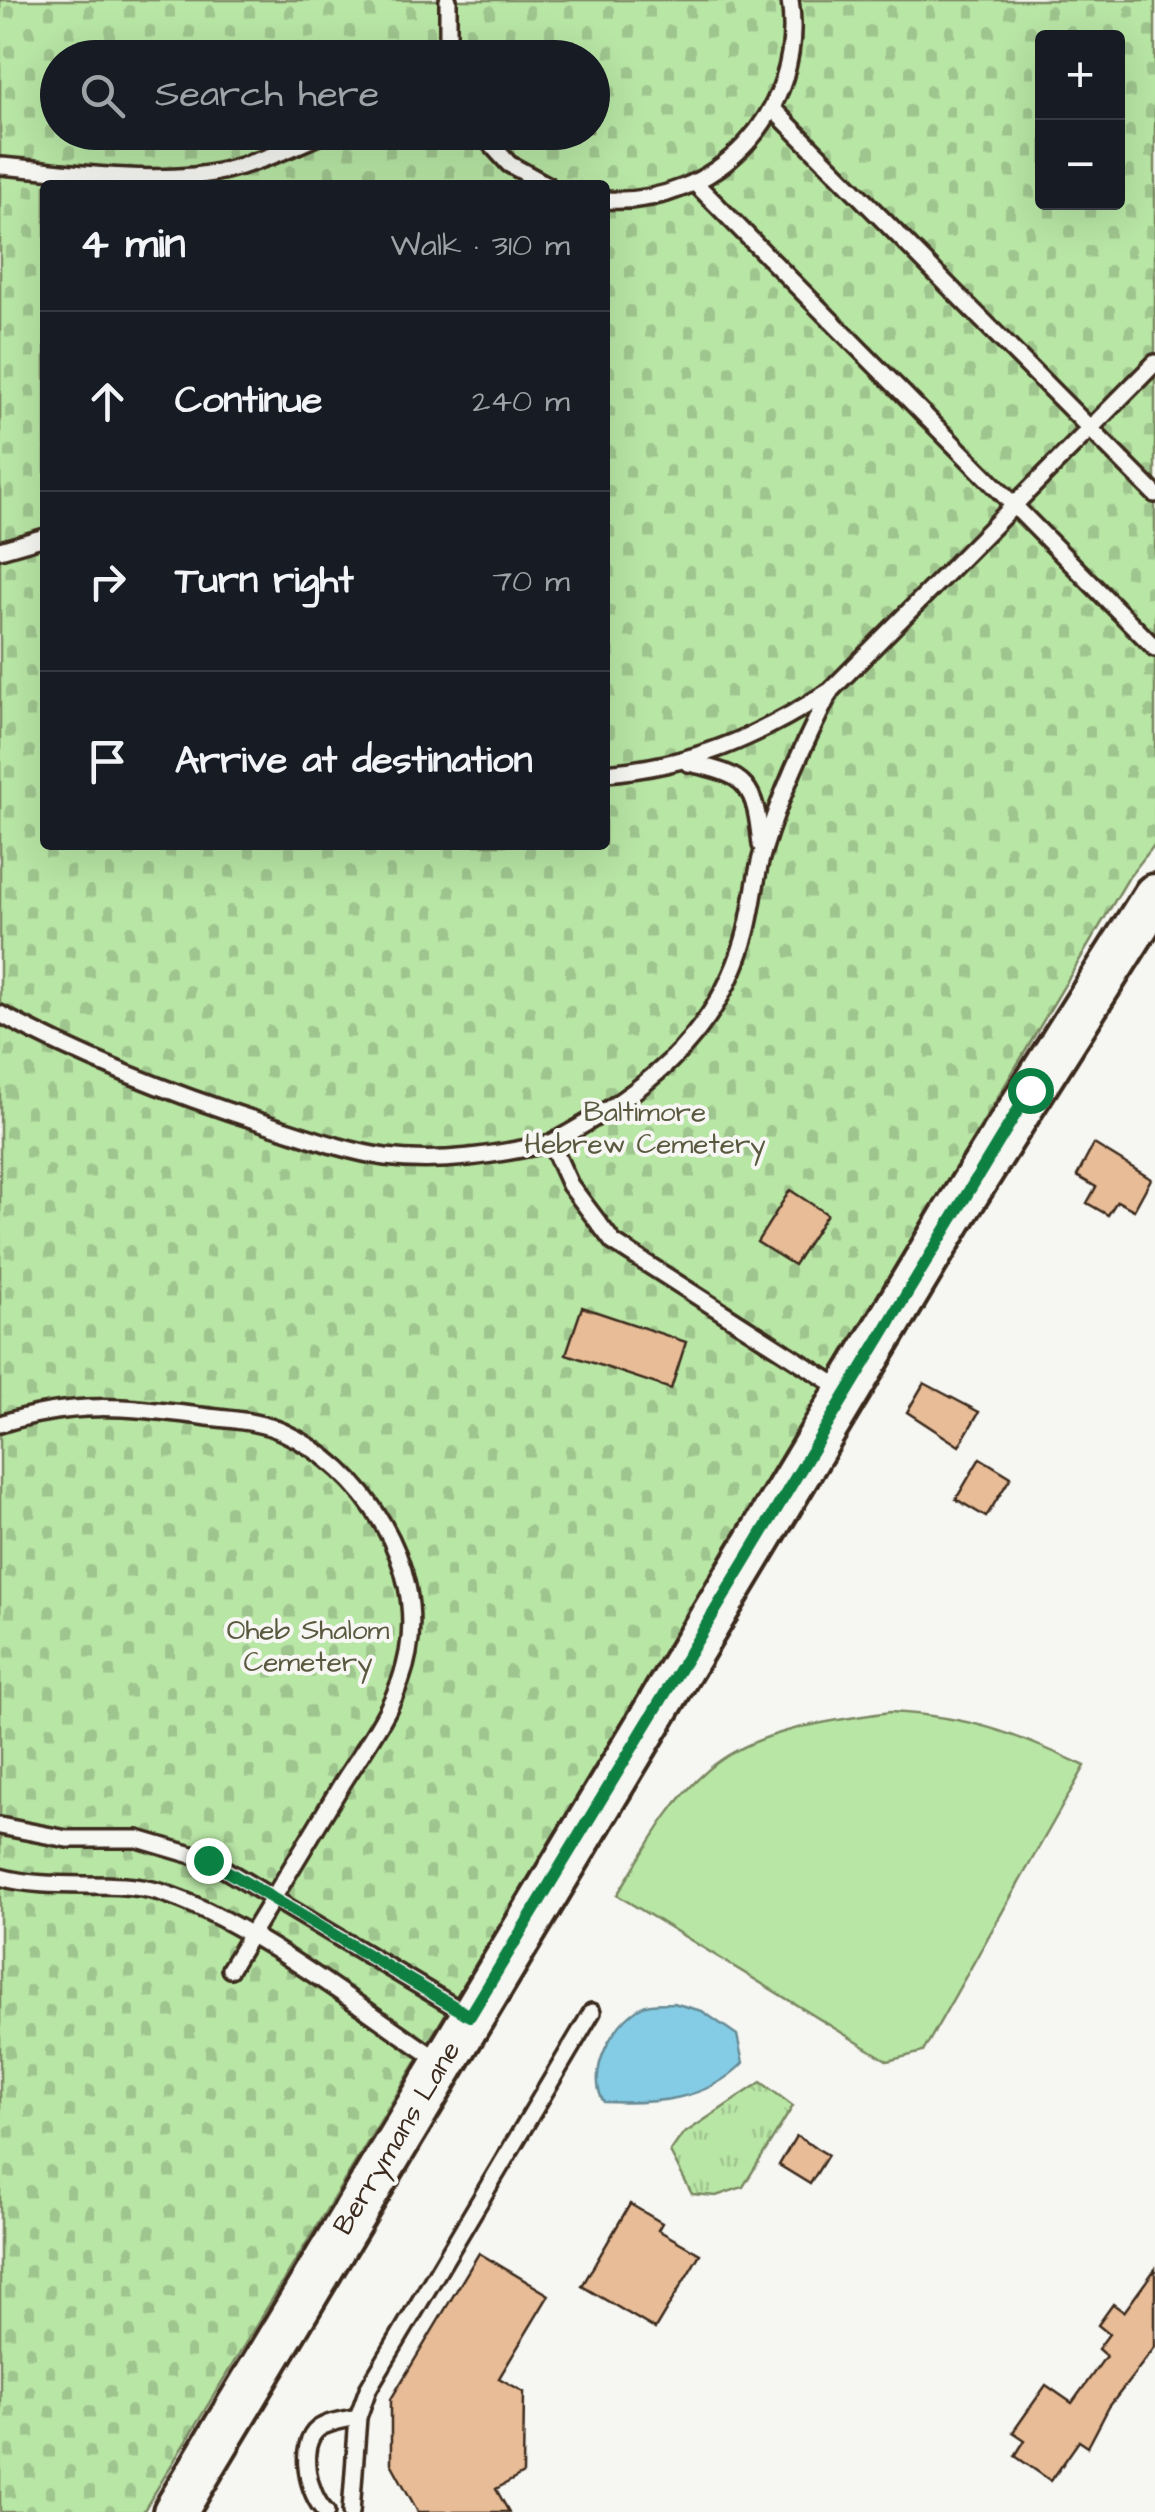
<!DOCTYPE html>
<html lang="en">
<head>
<meta charset="utf-8">
<style>
  body { margin:0; font-family:"Architects Daughter",sans-serif; background:#242831; color:#f1f3f6 }
  .controls { position:absolute; right:30px; top:30px; display:grid; overflow:hidden; border-radius:10px; box-shadow:0 10px 40px #0002 }
  .controls button { width:90px; height:90px; display:grid; place-items:center; padding:0; border:0; border-bottom:2px solid #363941; background:#171b24; color:#f1f3f6; font:50px sans-serif }
  .stop { position:absolute; width:30px; height:30px; margin:-22px; border:8px solid #0b8043; border-radius:50%; background:#fff }
  .stop.end { background:#0b8043; border-color:#fff; box-shadow:0 2px 10px #0008 }
  .list { margin:0; padding:0; list-style:none }
  h2 { display:flex; justify-content:space-between; align-items:center; height:130px; margin:0; padding:0 40px; font-size:42px }
  h2 small { font-size:32px; font-weight:400; color:#9ea1a6 }
  .list li { display:grid; grid-template-columns:65px 1fr auto; gap:30px; align-items:center; box-sizing:border-box; height:180px; padding:0 40px; border-top:2px solid #363941 }
  .list b { display:block; font-size:38px; white-space:nowrap }
  .list em { font-size:32px; font-style:normal; color:#9ea1a6 }
  .icon { flex:none; width:55px; height:55px; fill:none; stroke:currentColor; stroke-width:2; stroke-linecap:round; stroke-linejoin:round }
  .map { position:relative; flex:none; width:1155px; height:2512px; overflow:hidden }
  .search { position:absolute; background:#171b24; box-shadow:0 10px 40px #0002; left:40px; top:40px; width:570px; height:110px; display:flex; align-items:center; gap:25px; box-sizing:border-box; padding:0 35px; border-radius:55px; color:#9ea1a6; font-size:38px }
  .panel { position:absolute; background:#171b24; box-shadow:0 10px 40px #0002; left:40px; top:180px; width:570px; height:670px; border-radius:10px }
  .map>svg:first-child { display:block }
</style>
</head>
<body>
<div class="map">
<svg width="1155" height="2512" viewBox="0 0 1155 2512">
  <defs>
    <pattern id="cemetery-stones" width="16" height="16" patternUnits="userSpaceOnUse" patternTransform="scale(2.5)"><rect width="16" height="16" fill="#b8e6a5"/><path d="M2 7V4a2 2 0 0 1 4 0v3zM10 15v-3a2 2 0 0 1 4 0v3z" fill="#9fc58e"/></pattern>
    <pattern id="park-tufts" width="24" height="20" patternUnits="userSpaceOnUse" patternTransform="scale(2.5)"><rect width="24" height="20" fill="#b8e6a5"/><path d="M3 7l-1-3M5 7V3M7 7l1-3M15 17l-1-3M17 17v-4M19 17l1-3" fill="none" stroke="#9fc58e"/></pattern>
  </defs>
  <rect width="100%" height="100%" fill="#f6f6f2"/>
  <filter id="ink" filterUnits="userSpaceOnUse"><feTurbulence type="fractalNoise" baseFrequency=".01" numOctaves="2"/><feDisplacementMap in="SourceGraphic" scale="20" xChannelSelector="R" yChannelSelector="G"/><feConvolveMatrix kernelMatrix="1 2 1 2 8 2 1 2 1" color-interpolation-filters="sRGB"/></filter>
  <g filter="url(#ink)">
    <!-- grass -->
    <path fill="#b8e6a5" stroke="#7a8862" stroke-width="2.5" d="M890 1712C972 1717 1011 1732 1085 1766L923 2052 888 2061 617 1895C644 1852 669 1803 708 1770 755 1729 831 1721 890 1712Z"/>
    <!-- cemetery -->
    <path fill="url(#cemetery-stones)" stroke="#7a8862" stroke-width="2.5" fill-rule="evenodd" d="M0 0H1155V844L1129 877 775 1471 143 2512H0ZM1042 38H1118V202H1042ZM58 58H592V132H58ZM45 185H605V845H45Z"/>
    <!-- park -->
    <path fill="url(#park-tufts)" stroke="#7a8862" stroke-width="2.5" d="M761 2082 793 2106 743 2187 716 2196 692 2194 670 2152 682 2135Z"/>
    <!-- water -->
    <path fill="#84cce5" stroke="#678b95" stroke-width="2.5" d="M673 2003 702 2011 737 2035 743 2063C706 2101 654 2104 604 2102 585 2074 613 2022 641 2007 650 2002 662 2004 673 2003Z"/>
    <!-- building -->
    <g fill="#e7bc97" stroke="#3b2a1e" stroke-width="2.5">
      <path d="M1094 1144 1151 1179 1134 1210 1117 1201 1108 1215 1087 1203 1096 1187 1077 1176Z"/>
      <path d="M790 1190 827 1214 794 1265 757 1242Z"/>
      <path d="M582 1307 686 1342 671 1389 566 1354Z"/>
      <path d="M924 1383 979 1412 959 1446 907 1412Z"/>
      <path d="M980 1458 1011 1477 986 1517 956 1499Z"/>
      <path d="M796 2136 828 2155 810 2184 779 2165Z"/>
      <path d="M630 2204 662 2223 658 2230 700 2254 655 2329 582 2286Z"/>
      <path d="M479 2253 549 2295 499 2378 524 2392 523 2474 496 2489 509 2512H418L391 2463V2399Z"/>
      <path d="M1155 2269V2347L1109 2407 1088 2447 1079 2441 1051 2481 1015 2456 1025 2440 1013 2432 1046 2385 1072 2403 1106 2356 1098 2349 1109 2334 1098 2325 1113 2304 1124 2312Z"/>
    </g>
    <g fill="none" stroke-linecap="round" stroke-linejoin="round">
      <!-- lane casing -->
      <g stroke="#3b2a1e" stroke-width="22">
        <g id="lane">
          <path d="M448 58V0"/>
          <path d="M773 109 1155 494"/>
          <path d="M480 132 509 164 547 185"/>
          <path d="M0 166C64 171 130 182 194 176 239 171 286 151 327 132"/>
          <path d="M696 184 1155 648"/>
          <path d="M605 200C716 207 807 111 790 0"/>
          <path d="M0 550 45 537"/>
          <path d="M688 763C748 775 755 784 761 845"/>
          <path d="M605 773C691 766 756 738 828 692"/>
          <path d="M0 1014C85 1060 175 1095 267 1124 305 1136 345 1151 385 1157 441 1164 496 1155 551 1143L570 1185 613 1242 845 1391"/>
          <path d="M551 1143C639 1096 715 1040 744 940 753 911 754 880 763 851 780 795 805 742 831 690L1155 363"/>
          <path d="M0 1424C73 1400 127 1407 201 1416 228 1420 258 1420 283 1432 364 1469 425 1564 408 1653 399 1703 366 1745 340 1787 304 1848 267 1908 230 1969"/>
          <path d="M0 1826 67 1839H138L209 1860 470 2016"/>
          <path d="M0 1877C54 1892 114 1878 160 1892 247 1919 364 2011 443 2063"/>
          <path d="M326 2512C308 2496 297 2445 318 2429 329 2421 345 2420 358 2417"/>
          <path d="M351 2512 358 2417 368 2389 592 2012"/>
        </g>
      </g>
      <!-- secondary casing -->
      <g stroke="#3b2a1e" stroke-width="50">
        <path id="secondary" d="M175 2512 952 1217 1155 896"/>
      </g>
      <!-- lane -->
      <use href="#lane" stroke="#f6f6f2" stroke-width="15"/>
      <!-- secondary -->
      <use href="#secondary" stroke="#f6f6f2" stroke-width="42"/>
    </g>
  </g>
  <g fill="none" stroke-linecap="round" stroke-linejoin="round" filter="url(#ink)">
    <!-- route -->
    <path stroke="#0b8043" stroke-width="12" d="M208 1860 470 2016 1030 1090"/>
  </g>
  <g text-anchor="middle" dominant-baseline="central" stroke-width="8" stroke-linejoin="round" paint-order="stroke">
    <!-- park labels -->
    <g font-size="28" fill="#5a5940" stroke="#f6f6f2">
      <text x="645" y="1112">Baltimore<tspan x="645" dy="32">Hebrew Cemetery</tspan></text>
      <text x="308" y="1630">Oheb Shalom<tspan x="308" dy="32">Cemetery</tspan></text>
    </g>
    <!-- street labels -->
    <g font-size="28" fill="#3b2a1e" stroke="#f6f6f2">
      <text transform="translate(397 2138) rotate(-59)">Berrymans Lane</text>
    </g>
  </g>
</svg>
<div class="controls">
<button>+</button>
<button>−</button>
</div>
<div class="stop" style="left:1030px;top:1090px"></div>
<div class="stop end" style="left:208px;top:1860px"></div>
<div class="search"><svg class="icon" aria-label="search" viewBox="0 0 24 24"><circle cx="10" cy="10" r="6"/><path d="M15 15l6 6"/></svg>Search here</div>
<section class="panel">
<h2>4 min<small>Walk · 310 m</small></h2>
<ul class="list">
<li><svg class="icon" aria-label="ahead" viewBox="0 0 24 24"><path d="M12 20V5M6 11l6-6 6 6"/></svg><div><b>Continue</b></div><em>240 m</em></li>
<li><svg class="icon" aria-label="right" viewBox="0 0 24 24"><path d="M7 20v-9h11M14 6l5 5-5 5"/></svg><div><b>Turn right</b></div><em>70 m</em></li>
<li><svg class="icon" aria-label="arrive" viewBox="0 0 24 24"><path d="M6 21V4h12l-3 4 3 4H6"/></svg><div><b>Arrive at destination</b></div></li>
</ul>
</section>
</div>
</body>
</html>
